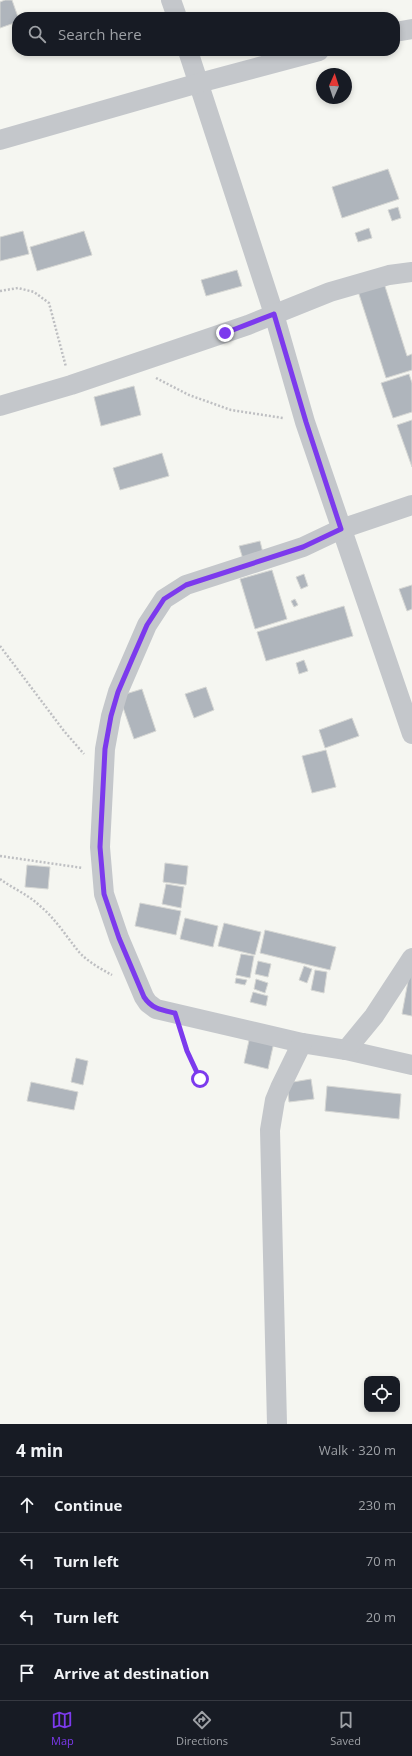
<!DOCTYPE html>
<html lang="en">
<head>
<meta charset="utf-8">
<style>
  body { margin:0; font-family:"Open Sans",sans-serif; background:#20242c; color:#f1f3f6 }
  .controls { position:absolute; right:12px; bottom:12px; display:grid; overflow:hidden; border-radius:8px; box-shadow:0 2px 6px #0003 }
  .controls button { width:36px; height:36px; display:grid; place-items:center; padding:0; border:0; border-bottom:1px solid #363941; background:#171b24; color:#f1f3f6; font:20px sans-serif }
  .compass { position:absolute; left:316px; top:68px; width:36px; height:36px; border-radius:50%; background:#171b24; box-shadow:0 2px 6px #0003; rotate:3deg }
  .stop { position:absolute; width:12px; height:12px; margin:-9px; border:3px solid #7c3aed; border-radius:50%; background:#fff }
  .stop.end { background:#7c3aed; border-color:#fff; box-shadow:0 1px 4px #0008 }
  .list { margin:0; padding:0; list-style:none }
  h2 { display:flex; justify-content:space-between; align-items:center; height:52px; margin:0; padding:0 16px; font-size:17px }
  h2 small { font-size:13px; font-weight:400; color:#9ea1a6 }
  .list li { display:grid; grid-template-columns:26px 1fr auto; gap:12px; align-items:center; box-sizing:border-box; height:56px; padding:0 16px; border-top:1px solid #363941 }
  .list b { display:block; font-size:15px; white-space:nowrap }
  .list em { font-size:13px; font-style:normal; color:#9ea1a6 }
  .icon { flex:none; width:22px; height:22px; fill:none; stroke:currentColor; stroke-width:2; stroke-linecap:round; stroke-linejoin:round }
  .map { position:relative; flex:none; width:412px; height:1424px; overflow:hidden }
  .search { position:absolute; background:#171b24; box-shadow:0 2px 6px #0003; left:12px; right:12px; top:12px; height:44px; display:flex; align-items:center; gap:10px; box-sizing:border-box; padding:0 14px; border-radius:16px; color:#9ea1a6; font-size:15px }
  .sheet { height:276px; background:#171b24 }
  nav { display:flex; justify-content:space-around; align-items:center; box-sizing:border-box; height:56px; border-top:1px solid #363941; background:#171b24; font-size:11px; color:#9ea1a6 }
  nav a { display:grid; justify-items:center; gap:2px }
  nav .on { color:#7c3aed }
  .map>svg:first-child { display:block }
</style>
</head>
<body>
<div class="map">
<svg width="412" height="1424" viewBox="0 0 412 1424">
  <rect width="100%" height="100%" fill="#f5f6f1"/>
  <!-- building -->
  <g fill="#afb5bc" stroke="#d6d7d4">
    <path d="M5 0H12L18 17 17 22 0 28V2Z"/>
    <path d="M388 169 399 199 342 218 332 187Z"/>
    <path d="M398 207 401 218 392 221 388 210Z"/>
    <path d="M369 228 372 238 358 242 355 233Z"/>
    <path d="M23 231 29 254 0 261V237Z"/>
    <path d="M84 231 92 255 37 271 30 247Z"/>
    <path d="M237 270 242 286 206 296 201 280Z"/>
    <path d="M383 280 407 356 412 354V370L386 378 357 288Z"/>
    <path d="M409 374 412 383V412L393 418 381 383Z"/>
    <path d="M134 386 141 415 101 426 94 397Z"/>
    <path d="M412 420V467L397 425Z"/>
    <path d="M162 453 169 476 120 490 113 468Z"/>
    <path d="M260 541 263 553 243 559 239 546Z"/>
    <path d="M272 570 287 619 255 629 240 579Z"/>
    <path d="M304 574 308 586 301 589 296 577Z"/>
    <path d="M412 585V609L407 611 399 589Z"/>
    <path d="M295 599 298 605 294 607 291 601Z"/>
    <path d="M344 606 353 636 266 661 257 632Z"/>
    <path d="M304 660 308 671 299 674 296 663Z"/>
    <path d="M206 687 214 710 194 718 185 694Z"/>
    <path d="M142 689 156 731 134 739 119 696Z"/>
    <path d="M352 718 359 736 325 748 319 730Z"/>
    <path d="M326 750 336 787 312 793 302 756Z"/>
    <path d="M165 863 188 866 186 885 163 882Z"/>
    <path d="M27 865 50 867 48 889 25 887Z"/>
    <path d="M166 884 184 887 181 908 162 904Z"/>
    <path d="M140 903 181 911 176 935 135 926Z"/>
    <path d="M185 918 218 926 213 947 180 939Z"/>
    <path d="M224 923 261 932 255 955 218 946Z"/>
    <path d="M265 930 336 947 330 970 260 953Z"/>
    <path d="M241 954 254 956 250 978 236 975Z"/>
    <path d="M258 961 271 964 268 977 255 974Z"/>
    <path d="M411 965H412V1016L402 1014Z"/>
    <path d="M304 966 312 969 307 983 299 980Z"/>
    <path d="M315 970 327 972 324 993 311 990Z"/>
    <path d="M236 978 247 980 245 985 235 983Z"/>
    <path d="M256 979 268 983 265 993 254 989Z"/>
    <path d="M253 992 268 996 266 1006 250 1002Z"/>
    <path d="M250 1036 274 1042 268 1069 244 1063Z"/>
    <path d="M76 1058 88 1061 83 1085 71 1082Z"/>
    <path d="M311 1079 314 1099 289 1102 287 1083Z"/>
    <path d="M31 1082 78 1092 74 1110 27 1101Z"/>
    <path d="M327 1086 401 1094 399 1119 325 1111Z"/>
  </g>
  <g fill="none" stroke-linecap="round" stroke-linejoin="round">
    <!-- path -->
    <g stroke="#bebfc2" stroke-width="2.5" stroke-dasharray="2 2" stroke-linecap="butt">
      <path d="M0 291 18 288 34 292 49 303 66 367"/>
      <path d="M156 378 189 395 231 410 283 418"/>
      <path d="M0 646 64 731 84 754"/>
      <path d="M0 856 83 868"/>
      <path d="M0 879C12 888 27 894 39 905 55 918 66 936 79 952 88 962 101 969 112 975"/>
      <path d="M182 1036 200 1079"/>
    </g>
    <!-- street -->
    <g stroke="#c4c7cb" stroke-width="20">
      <path d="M171 0 177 17"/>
      <path d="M395 32 412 29"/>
      <path d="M188 51 274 314 305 422 412 734"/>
      <path d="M0 140 199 83 319 51"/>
      <path d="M0 406 71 385 248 325 330 292 389 275 412 272"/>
      <path d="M412 505 341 529 303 547 186 585 164 599 147 625 118 692 111 716 105 749 100 847 104 894 119 938 144 997 148 1003 156 1009 302 1043 346 1050 412 1065"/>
      <path d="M346 1050 374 1016 412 958"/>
      <path d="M277 1424 270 1130 275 1100 280 1088 302 1043"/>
    </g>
  </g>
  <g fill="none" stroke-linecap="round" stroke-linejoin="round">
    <!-- route -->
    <path stroke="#7c3aed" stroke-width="5" d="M200 1079 187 1051 175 1013C161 1010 152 1009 144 997L119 938 104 894 100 847 105 749 111 716 118 692 133 657 147 625 164 599 186 585 303 547 341 529 306 422 274 314 225 333"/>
  </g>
</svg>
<div class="controls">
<button><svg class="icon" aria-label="locate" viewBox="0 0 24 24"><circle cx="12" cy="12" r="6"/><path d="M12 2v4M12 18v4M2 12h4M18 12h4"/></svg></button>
</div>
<svg class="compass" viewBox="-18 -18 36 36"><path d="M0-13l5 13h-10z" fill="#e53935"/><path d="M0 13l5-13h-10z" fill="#9ea1a6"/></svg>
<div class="stop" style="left:200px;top:1079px"></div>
<div class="stop end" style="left:225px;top:333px"></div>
<div class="search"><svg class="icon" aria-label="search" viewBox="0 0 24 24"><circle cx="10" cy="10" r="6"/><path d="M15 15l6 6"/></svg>Search here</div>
</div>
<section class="sheet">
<h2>4 min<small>Walk · 320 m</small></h2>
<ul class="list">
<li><svg class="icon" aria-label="ahead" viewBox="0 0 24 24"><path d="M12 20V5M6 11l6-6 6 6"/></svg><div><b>Continue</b></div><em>230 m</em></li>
<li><svg class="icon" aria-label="left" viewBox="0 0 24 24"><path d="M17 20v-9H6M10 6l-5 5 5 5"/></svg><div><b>Turn left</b></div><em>70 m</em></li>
<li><svg class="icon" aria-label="left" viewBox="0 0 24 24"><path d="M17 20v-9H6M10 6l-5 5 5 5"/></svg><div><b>Turn left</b></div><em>20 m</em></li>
<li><svg class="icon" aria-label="arrive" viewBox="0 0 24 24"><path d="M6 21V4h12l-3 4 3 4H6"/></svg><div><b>Arrive at destination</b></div></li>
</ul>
</section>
<nav>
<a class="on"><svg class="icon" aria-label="map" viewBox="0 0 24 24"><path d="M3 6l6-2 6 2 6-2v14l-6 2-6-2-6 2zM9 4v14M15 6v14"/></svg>Map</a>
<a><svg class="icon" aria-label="directions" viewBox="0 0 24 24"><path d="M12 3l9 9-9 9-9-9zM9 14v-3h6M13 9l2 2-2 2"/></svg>Directions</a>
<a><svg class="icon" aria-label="saved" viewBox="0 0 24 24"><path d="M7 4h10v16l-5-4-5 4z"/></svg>Saved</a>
</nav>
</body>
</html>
